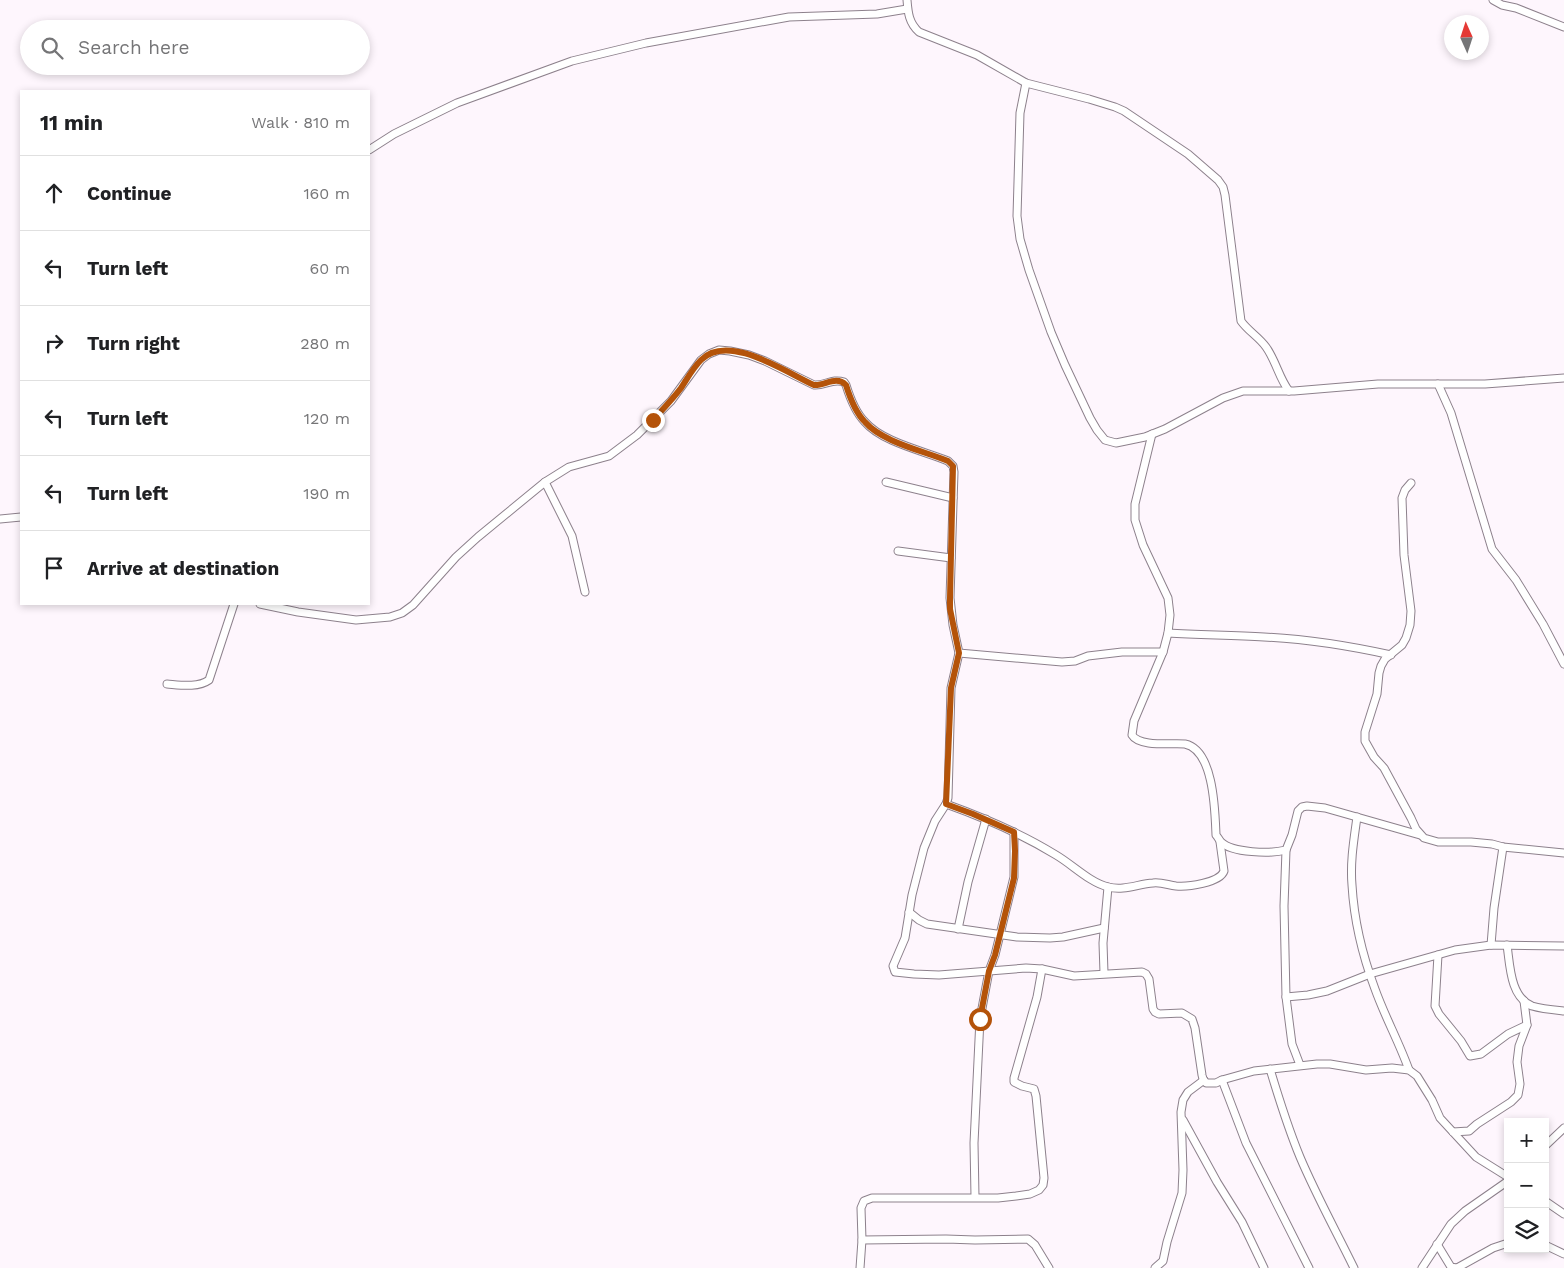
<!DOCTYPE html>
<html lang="en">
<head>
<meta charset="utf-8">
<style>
  body { margin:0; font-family:"Work Sans",sans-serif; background:#f2f2f2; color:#202124 }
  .controls { position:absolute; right:15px; bottom:15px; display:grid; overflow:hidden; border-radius:0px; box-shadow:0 2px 8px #0003 }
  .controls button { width:45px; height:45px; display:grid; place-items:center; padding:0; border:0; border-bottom:1px solid #e0e0e0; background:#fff; color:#202124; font:25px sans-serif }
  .compass { position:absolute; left:1444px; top:15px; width:45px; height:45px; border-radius:50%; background:#fff; box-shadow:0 2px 8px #0003; rotate:357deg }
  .stop { position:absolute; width:15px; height:15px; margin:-11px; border:4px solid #b45309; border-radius:50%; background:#fff }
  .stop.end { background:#b45309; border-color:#fff; box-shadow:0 1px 5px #0008 }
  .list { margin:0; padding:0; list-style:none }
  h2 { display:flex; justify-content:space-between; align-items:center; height:65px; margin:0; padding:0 20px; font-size:21px }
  h2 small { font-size:16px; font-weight:400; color:#757577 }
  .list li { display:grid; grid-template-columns:32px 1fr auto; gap:15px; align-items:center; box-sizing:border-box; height:75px; padding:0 20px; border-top:1px solid #e0e0e0 }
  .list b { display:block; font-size:19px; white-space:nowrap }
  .list em { font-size:16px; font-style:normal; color:#757577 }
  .icon { flex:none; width:28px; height:28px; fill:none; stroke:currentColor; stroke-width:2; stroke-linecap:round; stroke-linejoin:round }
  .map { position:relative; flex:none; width:1564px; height:1268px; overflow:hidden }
  .search { position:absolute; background:#fff; box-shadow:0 2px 8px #0003; left:20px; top:20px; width:350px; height:55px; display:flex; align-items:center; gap:12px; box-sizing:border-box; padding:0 18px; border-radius:28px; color:#757577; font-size:19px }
  .panel { position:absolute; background:#fff; box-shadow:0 2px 8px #0003; left:20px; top:90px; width:350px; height:515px; border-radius:0px }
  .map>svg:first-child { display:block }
</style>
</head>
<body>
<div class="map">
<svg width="1564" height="1268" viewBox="0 0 1564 1268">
  <rect width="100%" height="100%" fill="#fef6fd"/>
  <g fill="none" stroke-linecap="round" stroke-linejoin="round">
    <!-- street casing -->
    <g stroke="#8d818c" stroke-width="9">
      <g id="street">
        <path d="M907 0C908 13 909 23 919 32L977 55 1026 83 1089 99 1115 107 1124 111 1188 154 1218 180 1223 187 1225 195 1241 321C1248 331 1259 337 1266 347 1276 361 1279 378 1289 391"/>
        <path d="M1493 0 1502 5 1516 8 1564 27"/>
        <path d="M1026 83 1020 113 1017 216 1020 239 1029 270 1051 332 1065 365 1090 418 1097 430 1105 440 1116 443 1145 437 1165 429 1223 398 1243 391H1294L1378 384H1438L1451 413 1492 549 1516 580 1543 624 1564 664"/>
        <path d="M369 150 394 134 457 103 572 61 646 43 789 17 877 14 907 9"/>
        <path d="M1438 384H1485L1564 378"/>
        <path d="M1152 434 1135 504V520L1143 545 1168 598 1170 615 1168 633 1163 652 1134 721 1132 735C1139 747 1171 743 1185 744 1214 750 1215 811 1216 835 1217 836 1220 841 1221 842 1232 853 1271 854 1286 850L1292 835 1298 811 1302 807 1307 806 1325 808 1420 835"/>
        <path d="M545 482 572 536 585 592"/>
        <path d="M886 482 953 498"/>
        <path d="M1411 483 1405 490 1402 498 1404 555 1411 611 1410 625 1406 638 1402 645 1385 659 1381 666 1379 673 1377 694 1365 732V741L1374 757 1384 768 1411 818 1416 829 1424 838 1438 842H1471L1492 844 1503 847 1564 853"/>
        <path d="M0 519 21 517"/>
        <path d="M898 551 951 558"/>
        <path d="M260 604 298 612 356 620 390 617 402 613 413 605 456 557 478 537 545 482 569 467 609 456 637 435 671 401 701 360 709 354 719 350 730 351 749 355 765 361 814 385C825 386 832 378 844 382L846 385C850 398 855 412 865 422 882 442 924 451 948 461L953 466 954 472 950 598 953 625 959 653 951 688 948 798 946 804 935 821 924 848 912 895 905 938 893 966 895 972 914 974 939 975 1026 968 1042 969 1074 976 1142 972 1146 974 1149 979 1153 1009 1155 1012 1159 1014 1182 1013 1192 1019 1195 1028 1202 1075 1203 1079 1206 1083H1216L1222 1080 1254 1071 1317 1064H1330L1366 1070 1392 1068 1409 1070 1417 1076 1432 1100 1440 1118 1476 1157 1508 1177"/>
        <path d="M1168 633C1200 635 1232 635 1264 637 1307 639 1350 646 1391 655"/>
        <path d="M959 653 1062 662 1075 661 1088 656 1122 652H1163"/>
        <path d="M167 684C180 685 198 688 209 680L234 604"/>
        <path d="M946 804C985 818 1022 834 1056 855 1073 865 1089 882 1108 887 1124 891 1138 884 1153 883 1161 882 1168 885 1176 886 1187 887 1220 883 1224 871L1220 842"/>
        <path d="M1357 817C1354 839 1350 862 1352 885 1354 920 1363 957 1375 989 1385 1017 1399 1042 1409 1070"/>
        <path d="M1286 850 1284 906 1286 997 1292 1044 1300 1065"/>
        <path d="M909 912 919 920 927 924 1017 937 1050 938 1063 937 1104 928"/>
        <path d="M958 929 968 882 986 819"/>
        <path d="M1491 945 1494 908 1503 847"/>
        <path d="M1507 945C1510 965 1510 997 1532 1006 1542 1009 1554 1010 1564 1011"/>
        <path d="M1438 955 1435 1006 1439 1014 1461 1041 1470 1056 1481 1054 1508 1034 1527 1025"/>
        <path d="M1104 973 1103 943 1108 887"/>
        <path d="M1286 997 1308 995 1327 991 1370 974 1455 950 1491 945 1564 946"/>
        <path d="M1270 1069C1279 1099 1288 1128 1300 1157 1316 1195 1336 1231 1354 1268"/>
        <path d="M1222 1080 1246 1143 1309 1268"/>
        <path d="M1183 1120 1217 1182 1242 1222 1264 1268"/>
        <path d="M1453 1132 1469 1131 1477 1124 1511 1102 1518 1095 1520 1084 1517 1062 1519 1046 1527 1025 1524 1001"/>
        <path d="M1545 1146 1564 1128"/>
        <path d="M975 1197 974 1143 980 1019 989 971 995 955 1014 877V832"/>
        <path d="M1545 1201 1564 1214"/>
        <path d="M862 1240 946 1239 975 1240 1028 1239 1035 1245 1049 1268"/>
        <path d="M1437 1244 1451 1267 1456 1268"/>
        <path d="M1545 1245 1564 1254"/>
        <path d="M860 1268 862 1240 861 1208 864 1201 872 1198H998L1016 1196 1030 1194 1039 1190 1043 1185 1044 1178 1036 1096 1034 1089 1022 1086 1014 1082V1078L1037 997 1042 969"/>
        <path d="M1155 1268 1163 1261 1167 1242 1182 1193 1183 1170 1181 1112 1183 1100 1188 1092 1204 1080"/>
        <path d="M1422 1268 1451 1224 1465 1211 1508 1181"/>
        <path d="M1457 1268 1493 1248 1508 1243"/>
      </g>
    </g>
    <!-- street -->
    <use href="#street" stroke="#fff" stroke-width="7"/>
  </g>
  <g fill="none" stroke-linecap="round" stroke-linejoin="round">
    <!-- route -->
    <path stroke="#b45309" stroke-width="6" d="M653 420C662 410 672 400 681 388 687 379 693 368 701 360 728 332 787 373 814 385 825 386 836 375 846 385 850 398 855 412 865 422 882 442 924 451 948 461L953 466 950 598V609L959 653 951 688 946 804 973 814 1014 832 1015 851 1014 878 995 955 989 971 980 1019"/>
  </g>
</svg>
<div class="controls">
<button>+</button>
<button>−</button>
<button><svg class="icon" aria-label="layers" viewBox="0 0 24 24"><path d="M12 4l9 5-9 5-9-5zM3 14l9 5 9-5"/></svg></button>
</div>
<svg class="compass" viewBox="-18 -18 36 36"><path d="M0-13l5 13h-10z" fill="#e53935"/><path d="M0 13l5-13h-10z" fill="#757577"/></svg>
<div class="stop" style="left:980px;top:1019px"></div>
<div class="stop end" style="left:653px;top:420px"></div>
<div class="search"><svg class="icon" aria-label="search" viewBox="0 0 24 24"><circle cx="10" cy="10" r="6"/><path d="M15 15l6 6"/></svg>Search here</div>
<section class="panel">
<h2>11 min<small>Walk · 810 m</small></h2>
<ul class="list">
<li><svg class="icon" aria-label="ahead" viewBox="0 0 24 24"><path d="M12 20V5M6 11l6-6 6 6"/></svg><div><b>Continue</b></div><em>160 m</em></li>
<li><svg class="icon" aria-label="left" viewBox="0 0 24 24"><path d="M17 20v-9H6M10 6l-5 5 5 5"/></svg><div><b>Turn left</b></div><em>60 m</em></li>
<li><svg class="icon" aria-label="right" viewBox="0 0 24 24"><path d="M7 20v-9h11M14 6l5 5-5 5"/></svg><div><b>Turn right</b></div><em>280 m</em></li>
<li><svg class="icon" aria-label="left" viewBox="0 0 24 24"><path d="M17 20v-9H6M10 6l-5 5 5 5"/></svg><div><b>Turn left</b></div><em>120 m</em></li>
<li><svg class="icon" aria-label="left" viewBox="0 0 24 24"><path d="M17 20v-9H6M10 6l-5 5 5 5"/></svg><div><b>Turn left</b></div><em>190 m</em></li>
<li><svg class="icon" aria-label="arrive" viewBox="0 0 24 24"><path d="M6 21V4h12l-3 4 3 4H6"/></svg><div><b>Arrive at destination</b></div></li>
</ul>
</section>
</div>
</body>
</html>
